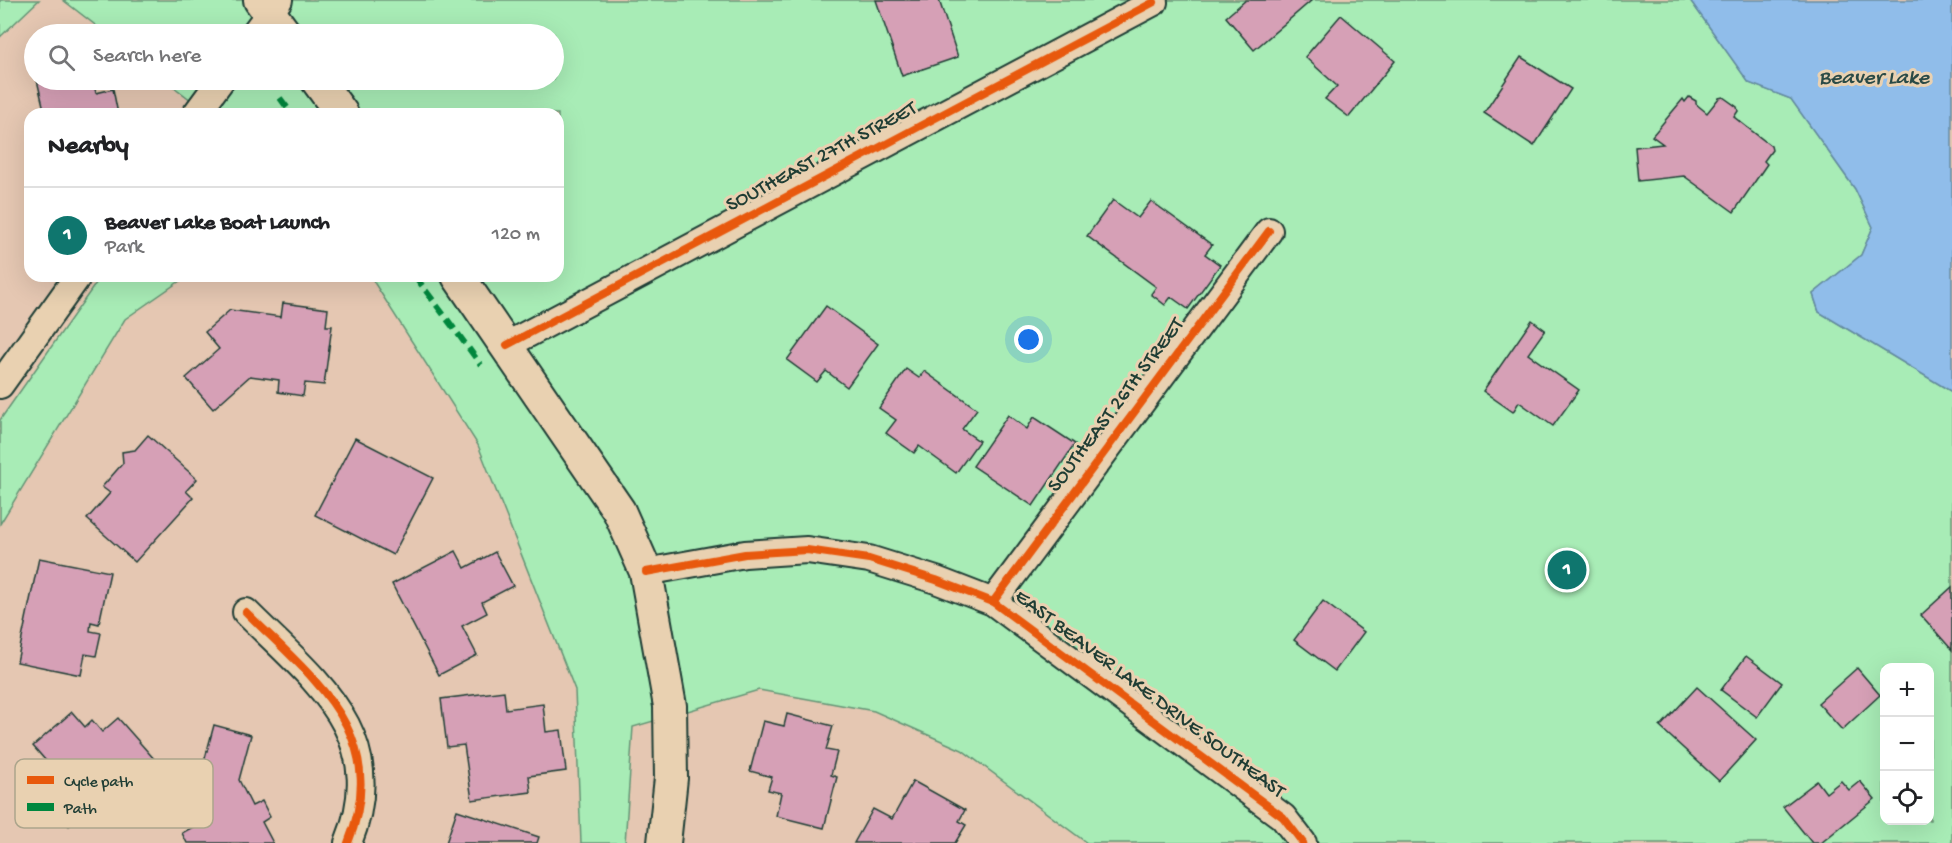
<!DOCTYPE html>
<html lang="en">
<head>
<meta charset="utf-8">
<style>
  body { margin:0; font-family:"Gochi Hand",sans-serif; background:#f2f2f2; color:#202124 }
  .controls { position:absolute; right:18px; bottom:18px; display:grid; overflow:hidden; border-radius:12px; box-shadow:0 6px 24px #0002 }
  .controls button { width:54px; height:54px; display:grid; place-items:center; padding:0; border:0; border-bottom:2px solid #e0e0e0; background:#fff; color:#202124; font:30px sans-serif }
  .you { position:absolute; left:1029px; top:340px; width:21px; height:21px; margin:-15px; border:4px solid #fff; border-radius:50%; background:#1a73e8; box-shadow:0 0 0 9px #1a73e833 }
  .badge { display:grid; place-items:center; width:39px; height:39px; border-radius:50%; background:#0f766e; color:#fff; font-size:20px; font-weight:700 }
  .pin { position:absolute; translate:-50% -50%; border:3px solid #fff; box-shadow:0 2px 6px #0006 }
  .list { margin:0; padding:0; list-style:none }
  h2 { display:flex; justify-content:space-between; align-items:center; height:78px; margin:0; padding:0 24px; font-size:26px }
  h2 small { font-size:20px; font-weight:400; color:#757577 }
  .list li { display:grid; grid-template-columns:39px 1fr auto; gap:18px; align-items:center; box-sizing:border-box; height:96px; padding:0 24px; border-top:2px solid #e0e0e0 }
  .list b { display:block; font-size:22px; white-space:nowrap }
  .list p { margin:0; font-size:20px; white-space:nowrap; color:#757577 }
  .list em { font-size:20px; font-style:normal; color:#757577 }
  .icon { flex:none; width:33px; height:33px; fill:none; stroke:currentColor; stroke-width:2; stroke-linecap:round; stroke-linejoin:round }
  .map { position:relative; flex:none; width:1952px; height:843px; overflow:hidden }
  .search { position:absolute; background:#fff; box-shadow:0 6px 24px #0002; left:24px; top:24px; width:540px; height:66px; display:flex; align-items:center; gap:15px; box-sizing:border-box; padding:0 21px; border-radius:33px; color:#757577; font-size:22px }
  .panel { position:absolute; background:#fff; box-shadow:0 6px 24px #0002; left:24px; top:108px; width:540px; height:174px; border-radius:18px }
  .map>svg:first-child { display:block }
</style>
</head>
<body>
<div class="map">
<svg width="1952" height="843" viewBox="0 0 1952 843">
  <rect width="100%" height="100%" fill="#e5c7b2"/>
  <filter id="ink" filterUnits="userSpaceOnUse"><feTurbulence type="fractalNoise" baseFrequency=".0167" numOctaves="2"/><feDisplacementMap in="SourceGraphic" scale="12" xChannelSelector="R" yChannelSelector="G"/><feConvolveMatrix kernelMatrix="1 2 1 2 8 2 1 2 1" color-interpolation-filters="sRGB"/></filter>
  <g filter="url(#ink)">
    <!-- green -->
    <g fill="#a8ecb6" stroke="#649475" stroke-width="1.5" fill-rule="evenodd">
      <path d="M0 0H39L0 37Z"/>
      <path d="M63 0H1690L1749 83 1791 99 1855 189 1873 227 1861 255 1813 294 1819 312 1952 392V843H1087L962 750 874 711 759 690 633 727 625 843H581L575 690 478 445 370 276H558V114H209L165 80H554V34H107ZM1884 668H1930V820H1884Z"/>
      <path d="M101 276H187L125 319 0 524V420Z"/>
    </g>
    <!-- water -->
    <path fill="#90bdea" stroke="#638aa1" stroke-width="1.5" d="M1690 0H1952V392L1819 312 1813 294 1861 255 1873 227 1855 189 1791 99 1749 83Z"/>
    <!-- building -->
    <g fill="#d6a0b6" stroke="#1f3d34" stroke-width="1.5">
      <path d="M876 0H939L958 57 902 76Z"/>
      <path d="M1246 0H1312L1254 50 1226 17Z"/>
      <path d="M1341 15 1395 61 1349 117 1325 99 1337 86 1305 57Z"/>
      <path d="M1521 57 1571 89 1534 146 1484 113Z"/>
      <path d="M37 80H93L96 93 113 89 118 114H45Z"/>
      <path d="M1689 97 1696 101V104L1707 113 1719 98 1723 97 1737 107 1738 111 1734 117 1771 146 1772 150 1764 161 1767 164 1734 212 1684 176 1638 181 1635 147 1663 144 1652 136 1683 99 1685 102Z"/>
      <path d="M1113 200 1138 218 1151 201 1212 245 1205 254 1220 265 1188 309 1171 297 1165 305 1151 294 1156 287 1087 236Z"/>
      <path d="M283 303 328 309 326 326H332L324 385 305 383 303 396 278 392 279 380 250 376 213 409 186 378 219 349 205 332 230 310 281 317Z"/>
      <path d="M826 306 878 344 847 387 826 371 817 382 787 360Z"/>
      <path d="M1532 320 1545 330 1528 354 1579 390 1553 426 1519 402 1513 412 1483 391Z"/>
      <path d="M906 369 919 378 924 371 977 409 962 429 979 441 956 473 919 446 914 453 886 433 896 420 879 408Z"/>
      <path d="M1008 415 1027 429 1034 417 1075 444 1033 506 973 466Z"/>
      <path d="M148 435 197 479 186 491 193 498 135 562 87 519 110 493 102 487 123 463 122 452 135 450Z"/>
      <path d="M355 438 433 478 393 555 315 515Z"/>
      <path d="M456 551 465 568 495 552 513 586 482 602 487 613 462 626 477 655 439 675 392 584Z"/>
      <path d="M39 558 110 572 99 624 91 622 90 631 101 633 96 656 85 654 81 675 17 662Z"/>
      <path d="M1952 587V650L1921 615Z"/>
      <path d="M1323 601 1364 632 1335 671 1294 640Z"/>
      <path d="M1746 656 1782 683 1757 717 1721 690Z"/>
      <path d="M1857 668 1880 695 1842 730 1818 703Z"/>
      <path d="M1697 687 1756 740 1719 781 1660 727Z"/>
      <path d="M504 691 506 709 543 704 546 732 561 730 566 771 529 776 531 792 472 800 464 745 447 747 441 699Z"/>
      <path d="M72 712 85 727 92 720 102 732 118 718 163 769 133 795 120 780 69 826 27 778 46 761 33 746Z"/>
      <path d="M787 714 833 726 826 750 837 752 831 775 837 777 824 828 776 816 781 793 768 790 772 777 750 771 763 721 784 726Z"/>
      <path d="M214 725 251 735 239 780 252 806 262 801 270 817 262 822 273 843H187L182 833 193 827 179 801 196 792Z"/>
      <path d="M913 781 965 810 959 821 966 825 955 843H854L873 809 892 819Z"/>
      <path d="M1817 781 1826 793 1841 781 1849 790 1860 781 1875 799 1821 843H1812L1783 807Z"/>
      <path d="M457 810 539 837 537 843H446Z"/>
    </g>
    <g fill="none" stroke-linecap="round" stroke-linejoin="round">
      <!-- minor casing -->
      <g stroke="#1f3d34" stroke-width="30">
        <g id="minor">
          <path d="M254 34 279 0"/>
          <path d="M196 114 221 80"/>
          <path d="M507 345 1154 2"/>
          <path d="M0 385 78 276"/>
          <path d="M646 572 745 554 807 550 869 559 936 580 993 602 1283 817 1303 843"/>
          <path d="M993 602 1269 231"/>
          <path d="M246 612C314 680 392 735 348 843"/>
        </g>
      </g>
      <!-- tertiary casing -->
      <g stroke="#1f3d34" stroke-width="36">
        <g id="tertiary">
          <path d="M260 0 285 34"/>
          <path d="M317 80 342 114"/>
          <path d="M458 276 619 511 646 572 670 706 671 778 664 843"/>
        </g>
      </g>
      <!-- minor -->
      <use href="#minor" stroke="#e9d1b1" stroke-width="26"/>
      <!-- tertiary -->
      <use href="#tertiary" stroke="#e9d1b1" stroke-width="32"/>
      <!-- quiet -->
      <g stroke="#00873e" stroke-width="6" stroke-dasharray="12 6" stroke-linecap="butt">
        <path d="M280 98 292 114"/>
        <path d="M415 276 481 365"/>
      </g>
      <!-- cycleway casing -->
      <g stroke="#e9d1b1" stroke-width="11">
        <g id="cycleway">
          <path d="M507 345 1154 2"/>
          <path d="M646 572 745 554 807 550 869 559 936 580 993 602 1283 817 1303 843"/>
          <path d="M993 602 1269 231"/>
          <path d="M246 612C314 680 392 735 348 843"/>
        </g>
      </g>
      <!-- cycleway -->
      <use href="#cycleway" stroke="#e8590c" stroke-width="8"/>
    </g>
  </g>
  <g text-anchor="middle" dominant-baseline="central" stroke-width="6" stroke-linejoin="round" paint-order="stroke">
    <!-- street labels -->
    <g font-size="21" fill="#1f3d34" stroke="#e9d1b1">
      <text transform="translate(822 158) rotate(-28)">SOUTHEAST 27TH STREET</text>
      <text transform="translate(1117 406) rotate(-53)">SOUTHEAST 26TH STREET</text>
      <text transform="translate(1149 695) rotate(37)">EAST BEAVER LAKE DRIVE SOUTHEAST</text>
    </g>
    <!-- water labels -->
    <g font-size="22" font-style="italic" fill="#2a4a46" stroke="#e9d1b1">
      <text x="1874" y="79">Beaver Lake</text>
    </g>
  </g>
  <!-- legend -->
  <rect x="15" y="759" width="198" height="69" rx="9" fill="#e9d1b1" stroke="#aca58c" stroke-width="1.5"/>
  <rect x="27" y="776" width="27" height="8" fill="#e8590c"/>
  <rect x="27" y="803" width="27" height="8" fill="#00873e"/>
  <g font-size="16" fill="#1f3d34">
    <text x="64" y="786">Cycle path</text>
    <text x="64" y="813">Path</text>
  </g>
</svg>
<div class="controls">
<button>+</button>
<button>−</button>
<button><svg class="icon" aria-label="locate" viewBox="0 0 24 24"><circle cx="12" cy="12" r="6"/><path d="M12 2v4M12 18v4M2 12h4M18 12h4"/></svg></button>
</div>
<div class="you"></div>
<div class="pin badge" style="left:1567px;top:570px">1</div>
<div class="search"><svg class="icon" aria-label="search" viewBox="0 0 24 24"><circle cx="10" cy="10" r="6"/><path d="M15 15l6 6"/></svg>Search here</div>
<section class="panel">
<h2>Nearby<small></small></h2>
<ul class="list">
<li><span class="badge">1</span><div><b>Beaver Lake Boat Launch</b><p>Park</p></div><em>120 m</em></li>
</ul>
</section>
</div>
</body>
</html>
